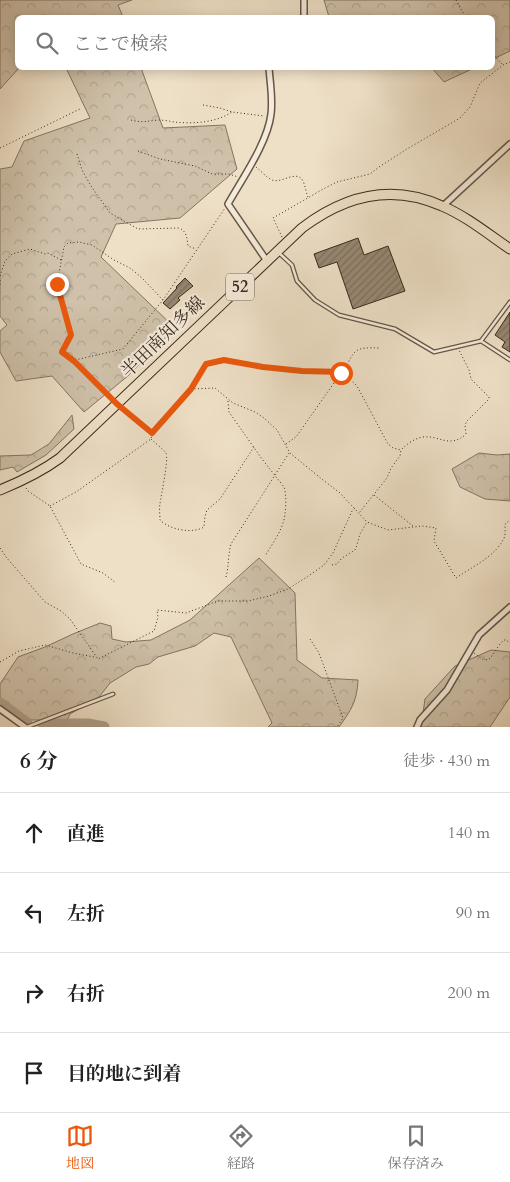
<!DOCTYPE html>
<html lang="ja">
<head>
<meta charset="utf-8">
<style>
  body { margin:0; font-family:Cardo,"Noto Serif JP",serif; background:#f6f6f6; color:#222 }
  .stop { position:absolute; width:15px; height:15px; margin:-11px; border:4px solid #ea580c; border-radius:50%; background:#fff }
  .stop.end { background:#ea580c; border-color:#fff; box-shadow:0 1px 5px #0008 }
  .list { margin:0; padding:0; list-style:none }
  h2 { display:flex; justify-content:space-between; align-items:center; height:65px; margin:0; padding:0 20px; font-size:21px }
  h2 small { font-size:16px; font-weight:400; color:#767676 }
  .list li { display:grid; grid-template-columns:32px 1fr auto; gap:15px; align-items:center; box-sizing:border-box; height:80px; padding:0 20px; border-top:1px solid #e0e0e0 }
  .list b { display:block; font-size:19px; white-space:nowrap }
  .list em { font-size:16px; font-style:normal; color:#767676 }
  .icon { flex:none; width:28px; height:28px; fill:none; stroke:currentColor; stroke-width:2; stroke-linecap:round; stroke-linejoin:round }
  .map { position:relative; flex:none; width:510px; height:727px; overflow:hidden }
  .search { position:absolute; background:#fff; box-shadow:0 2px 12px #0003; left:15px; right:15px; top:15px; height:55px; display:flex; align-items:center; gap:12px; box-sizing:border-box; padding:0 18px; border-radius:8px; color:#767676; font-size:19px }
  .sheet { height:385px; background:#fff }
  nav { display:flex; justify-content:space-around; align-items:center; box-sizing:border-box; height:70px; border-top:1px solid #e0e0e0; background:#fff; font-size:14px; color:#767676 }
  nav a { display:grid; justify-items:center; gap:2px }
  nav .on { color:#ea580c }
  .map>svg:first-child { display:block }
</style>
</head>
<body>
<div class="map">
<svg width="510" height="727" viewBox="0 0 510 727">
  <defs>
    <pattern id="forest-crowns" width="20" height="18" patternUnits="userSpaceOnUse" patternTransform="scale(1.25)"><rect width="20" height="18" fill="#cfc1aa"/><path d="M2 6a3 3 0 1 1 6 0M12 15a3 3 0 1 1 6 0" fill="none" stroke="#b2a692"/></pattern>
    <pattern id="building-hatch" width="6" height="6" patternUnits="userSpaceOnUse" patternTransform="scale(1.25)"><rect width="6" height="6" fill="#978874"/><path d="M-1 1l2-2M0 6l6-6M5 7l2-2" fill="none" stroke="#7c6f5e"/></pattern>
  </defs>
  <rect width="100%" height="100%" fill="#eee0c7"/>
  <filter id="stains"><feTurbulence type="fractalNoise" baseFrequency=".004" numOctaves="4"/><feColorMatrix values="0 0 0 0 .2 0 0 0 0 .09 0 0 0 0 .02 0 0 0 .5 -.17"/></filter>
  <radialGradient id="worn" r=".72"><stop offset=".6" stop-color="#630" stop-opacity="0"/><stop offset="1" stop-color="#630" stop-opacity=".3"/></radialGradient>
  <!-- forest -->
  <g fill="url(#forest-crowns)" stroke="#847562">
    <path d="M0 0H132L118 5 123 17 18 18V68H19L0 89Z"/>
    <path d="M324 0H510V51L493 59 492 18 329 17Z"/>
    <path d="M66 68H141L163 128 225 125 237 169 180 218 116 224 101 257 175 328 129 375 84 412 52 376 16 381 0 352V331L7 325 0 316V169L12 167 24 141 90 118Z"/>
    <path d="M432 68H474L444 82Z"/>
    <path d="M72 415 74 429 46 455 17 472 13 467 0 470V456L31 455 49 444Z"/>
    <path d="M479 453 497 455 510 454V501L485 499 460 487 452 469Z"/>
    <path d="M259 558 295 593 297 660 322 678 358 680C357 702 351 710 339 727H268L272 723 231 637 214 633 195 646 158 657 149 664 136 667 110 683 99 697 70 714 67 720H28L0 700V684L18 657 45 647 73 634 100 623 111 626 112 639 126 642 151 640 190 620Z"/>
    <path d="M491 650 510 652V697L490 727H421L425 699 455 666Z"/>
  </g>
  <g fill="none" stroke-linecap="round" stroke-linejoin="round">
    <!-- river -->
    <g stroke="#b0a28d" stroke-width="11">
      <path d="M0 703 27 723"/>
      <path d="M43 724H88L104 727"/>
    </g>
  </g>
  <!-- building -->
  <g fill="url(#building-hatch)" stroke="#39291b">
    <path d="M358 238 364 255 388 246 405 291 353 309 337 262 319 268 314 254Z"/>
    <path d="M185 278 193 286 178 298 180 300 170 309 163 303 177 288 176 287Z"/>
    <path d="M510 312V352L502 347 505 342 495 335Z"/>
  </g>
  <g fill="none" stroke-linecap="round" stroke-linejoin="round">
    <!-- service casing -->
    <g stroke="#665746" stroke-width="5">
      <g id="service">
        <path d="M279 253 292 265 297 281 315 300 339 315 395 329 434 352 481 341 510 302"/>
        <path d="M481 341 510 360"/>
        <path d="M27 727 113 694"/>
      </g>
    </g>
    <!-- minor casing -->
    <g stroke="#665746" stroke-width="8">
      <g id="minor">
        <path d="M304 0V18"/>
        <path d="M443 206 510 144"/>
        <path d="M267 261 228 204C242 179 268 142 271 114 273 99 270 82 269 68"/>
        <path d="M0 709 25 727"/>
        <path d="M417 727 420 720 447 690 479 635 510 607"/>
      </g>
    </g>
    <!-- primary casing -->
    <g stroke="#39291b" stroke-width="11">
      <path id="primary" d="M0 490C22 481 41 472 60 458L302 228C344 196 391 183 442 206 466 216 488 234 510 249"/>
    </g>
    <!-- path -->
    <g stroke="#39291b" stroke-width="1" stroke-dasharray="1 2.5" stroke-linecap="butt">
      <path d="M456 0 466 18"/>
      <path d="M492 53 503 65"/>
      <path d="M203 105 220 108 232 112 264 116"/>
      <path d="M131 120C141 123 148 121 158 120 163 120 169 121 174 122 193 124 215 123 232 112"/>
      <path d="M0 148 80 109"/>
      <path d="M138 151 160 159 195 166 212 174H229L238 177"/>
      <path d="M77 154 82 170 91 186 110 213 138 229 179 228C187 231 187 239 188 246L196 249"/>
      <path d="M256 167C261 171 266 177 272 180 281 184 297 169 303 181 305 185 306 192 308 197"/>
      <path d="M282 237 273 218 325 188 337 182 370 174 379 167 407 149 460 118 470 107 480 83 503 65 510 62"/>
      <path d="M0 276 5 261 12 254 30 249 45 254 48 253 61 260"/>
      <path d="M0 280V286"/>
      <path d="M75 360 123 349 163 300 225 208"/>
      <path d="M344 371C355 349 354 347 380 348"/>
      <path d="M191 389 215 388 233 403 255 412 264 418 277 430 290 453 323 480 340 493 367 522 388 530 422 526 436 528 434 541 456 578C472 567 494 557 503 540 506 536 505 529 505 524L510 520"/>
      <path d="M112 398 74 361 62 352 71 335 57 284 64 247 68 243 79 242 92 245 114 260 130 268 142 278 163 300"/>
      <path d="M228 401 229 412 262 459 284 487C287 495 286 515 283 523 279 535 271 546 265 556"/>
      <path d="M122 408 152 433"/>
      <path d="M151 439C156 444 162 448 166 453 169 459 161 495 160 504 159 509 160 515 160 520 170 530 193 534 204 527L205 516 207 510 220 499 254 447"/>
      <path d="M286 444 296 437 341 373"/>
      <path d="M402 449C407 444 415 438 423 437 439 435 450 449 466 434L465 425 467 421 489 399V397L471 379 469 370 459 350"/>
      <path d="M26 488 28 491 50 506 81 564 103 573 116 583"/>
      <path d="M374 495 413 526"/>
      <path d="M50 506 76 492 151 439 152 433 191 389 206 364 224 360 263 367 302 371 343 372 357 386 388 444 393 448 401 450 400 456 391 468 387 478 359 513"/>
      <path d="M0 548 6 557 45 602 61 611 70 619 98 659 154 631 158 617 157 610 186 613 218 601H248L269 596 288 589 307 577 324 565 333 553 352 511 355 508"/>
      <path d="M332 565 337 564 342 558 355 550 357 545 360 534 367 522"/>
      <path d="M226 577C229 566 228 554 231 544L289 453"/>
      <path d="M310 639 319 653 343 718 337 727"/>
      <path d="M474 653 482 659 488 660C495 654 497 646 504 640H506L510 643"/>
      <path d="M0 662 19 651 45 645 73 653 94 657"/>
    </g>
    <!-- service -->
    <use href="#service" stroke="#f4ebdb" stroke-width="2.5"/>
    <!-- minor -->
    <use href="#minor" stroke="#f4ebdb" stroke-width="5"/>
    <!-- primary -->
    <use href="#primary" stroke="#eee0c7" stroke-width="9"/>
  </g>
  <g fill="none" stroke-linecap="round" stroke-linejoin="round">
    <!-- route -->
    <path stroke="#ea580c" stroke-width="6" d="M57 284 71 335 62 352 74 361 117 404 152 433 191 389 206 364 224 360 263 367 302 371 341 372V373"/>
  </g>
  <g text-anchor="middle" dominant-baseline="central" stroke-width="4.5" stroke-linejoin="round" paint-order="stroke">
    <!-- shield labels -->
    <rect fill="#f4ebdb" stroke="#716355" stroke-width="1" x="226" y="273.5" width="28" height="27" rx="4"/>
    <g font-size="16" font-weight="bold" fill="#39291b">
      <text x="240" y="287">52</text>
    </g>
    <!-- street labels -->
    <g font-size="18" fill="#39291b" stroke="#f4ebdb">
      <text transform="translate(163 337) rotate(-44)">半田南知多線</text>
    </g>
  </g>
  <rect width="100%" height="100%" filter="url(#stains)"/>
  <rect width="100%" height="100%" fill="url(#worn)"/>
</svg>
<div class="stop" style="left:341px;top:373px"></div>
<div class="stop end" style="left:57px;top:284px"></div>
<div class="search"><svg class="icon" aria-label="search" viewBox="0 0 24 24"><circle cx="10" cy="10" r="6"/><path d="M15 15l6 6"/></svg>ここで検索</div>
</div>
<section class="sheet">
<h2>6 分<small>徒歩 · 430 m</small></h2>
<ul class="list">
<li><svg class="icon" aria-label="ahead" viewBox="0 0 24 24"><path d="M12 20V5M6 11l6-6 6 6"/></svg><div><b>直進</b></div><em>140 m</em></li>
<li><svg class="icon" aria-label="left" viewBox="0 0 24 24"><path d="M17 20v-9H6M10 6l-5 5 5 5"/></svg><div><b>左折</b></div><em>90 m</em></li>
<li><svg class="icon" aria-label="right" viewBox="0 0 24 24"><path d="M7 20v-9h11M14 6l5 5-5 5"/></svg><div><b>右折</b></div><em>200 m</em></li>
<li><svg class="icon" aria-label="arrive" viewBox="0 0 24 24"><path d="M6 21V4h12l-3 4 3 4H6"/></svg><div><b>目的地に到着</b></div></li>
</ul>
</section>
<nav>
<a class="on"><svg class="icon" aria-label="map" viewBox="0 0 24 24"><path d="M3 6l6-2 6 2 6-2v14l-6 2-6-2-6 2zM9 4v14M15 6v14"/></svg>地図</a>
<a><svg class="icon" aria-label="directions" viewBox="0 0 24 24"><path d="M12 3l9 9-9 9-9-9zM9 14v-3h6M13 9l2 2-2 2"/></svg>経路</a>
<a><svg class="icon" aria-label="saved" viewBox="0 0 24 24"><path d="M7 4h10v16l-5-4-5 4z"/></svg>保存済み</a>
</nav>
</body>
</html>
